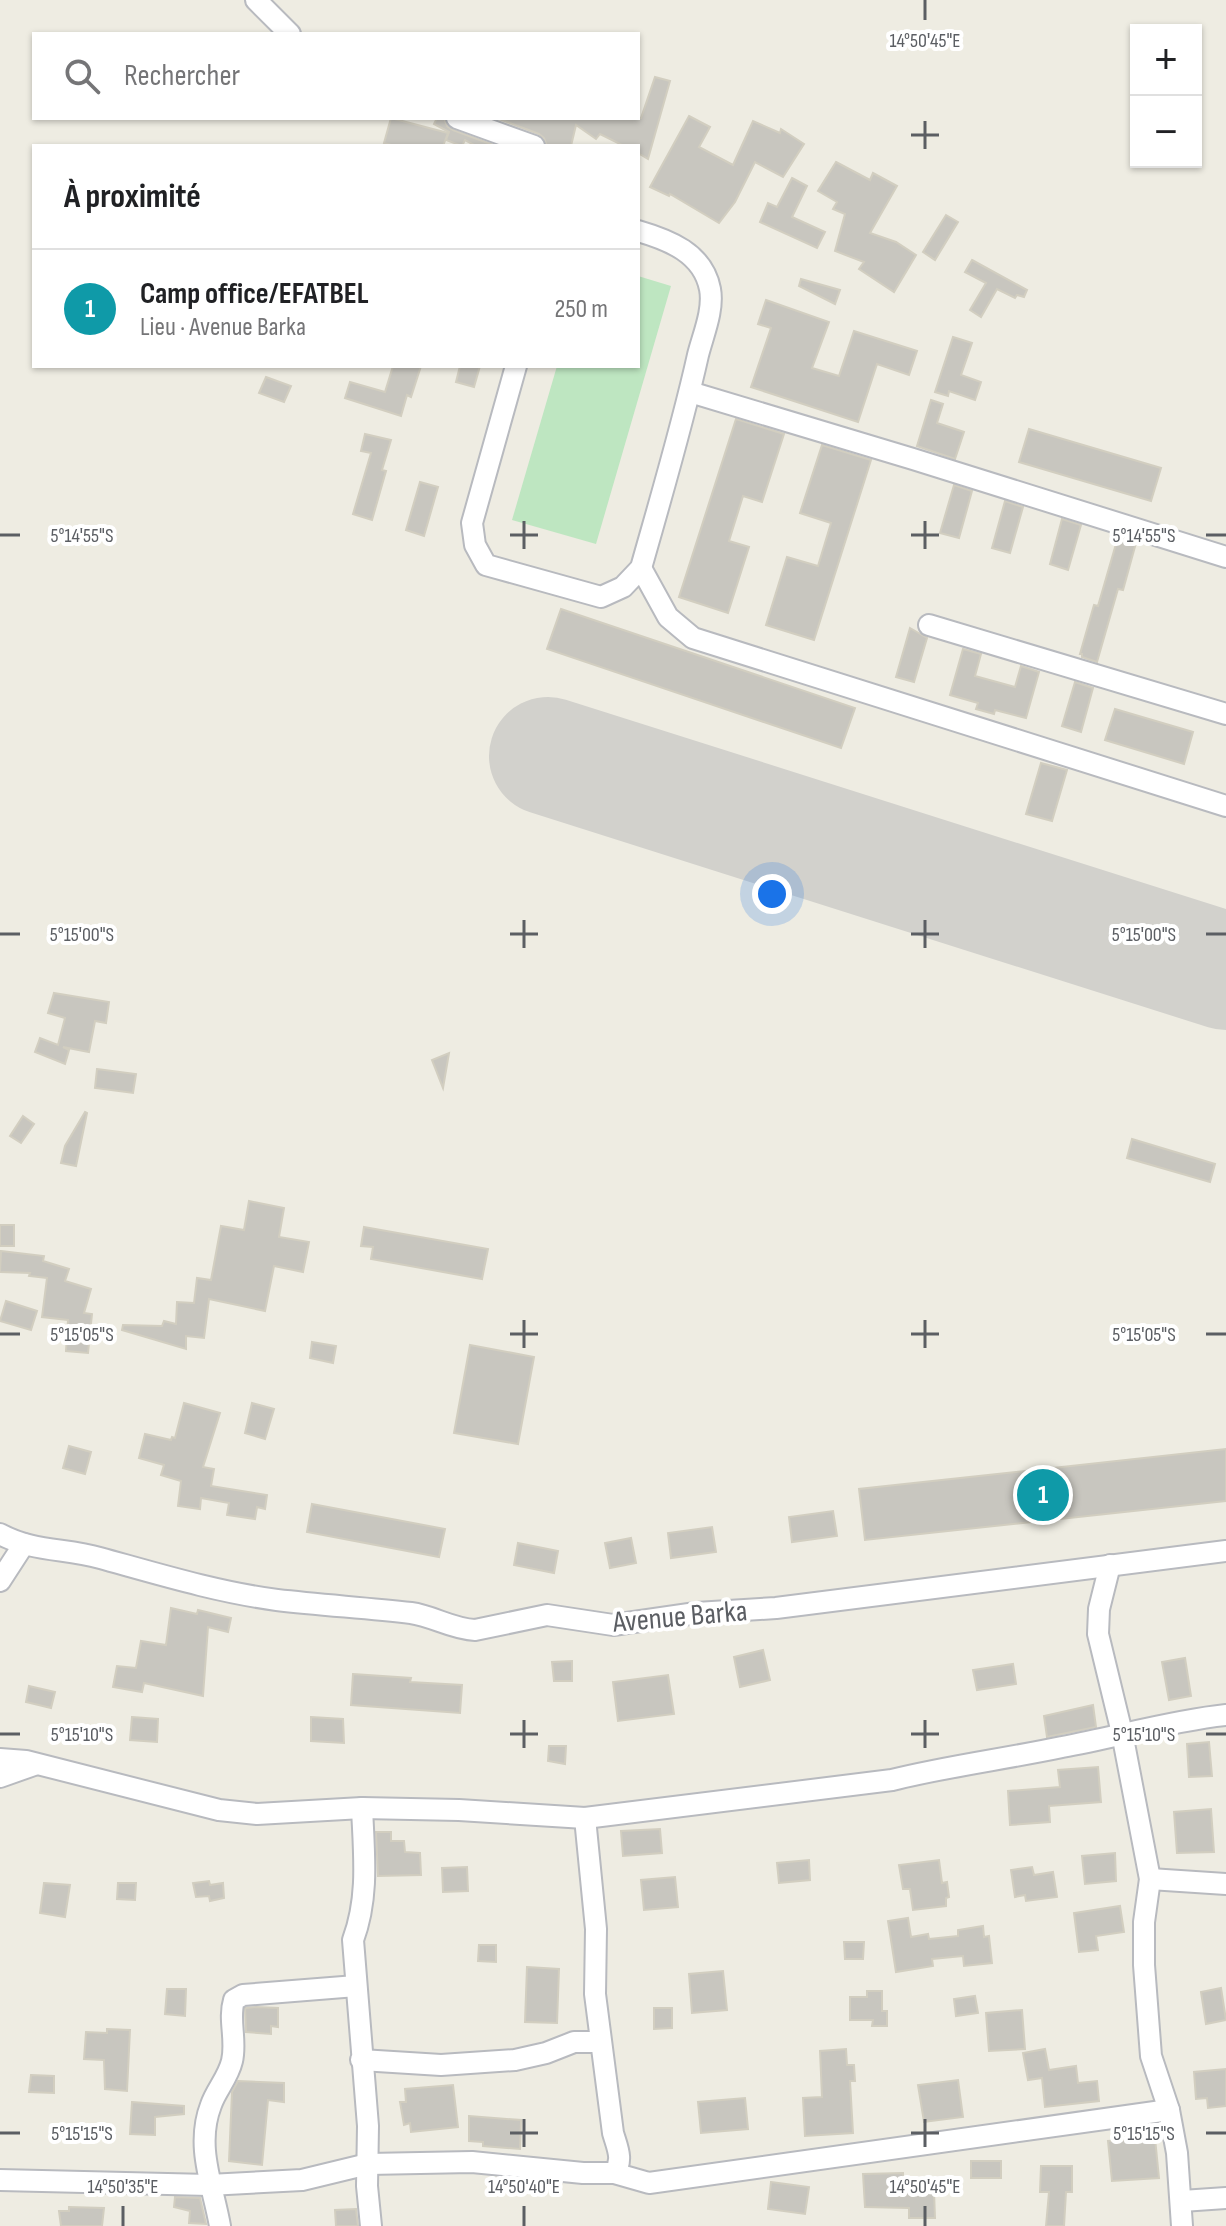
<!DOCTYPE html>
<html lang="fr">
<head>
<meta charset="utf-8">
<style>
  body { margin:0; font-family:"Sofia Sans Condensed",sans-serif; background:#f6f6f6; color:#202124 }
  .controls { position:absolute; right:24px; top:24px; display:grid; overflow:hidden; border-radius:0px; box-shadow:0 2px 6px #0004 }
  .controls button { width:72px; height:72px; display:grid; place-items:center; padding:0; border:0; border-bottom:2px solid #e0e0e0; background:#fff; color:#202124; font:40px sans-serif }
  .you { position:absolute; left:772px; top:894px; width:28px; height:28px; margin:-20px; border:6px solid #fff; border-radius:50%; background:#1a73e8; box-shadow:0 0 0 12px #1a73e833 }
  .badge { display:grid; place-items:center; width:52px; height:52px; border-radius:50%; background:#0b8043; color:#fff; font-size:26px; font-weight:700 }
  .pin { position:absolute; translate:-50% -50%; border:4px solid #fff; box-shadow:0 2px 8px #0006 }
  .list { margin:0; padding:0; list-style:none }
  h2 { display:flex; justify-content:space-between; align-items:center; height:104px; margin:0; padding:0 32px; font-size:34px }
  h2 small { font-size:26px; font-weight:400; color:#757577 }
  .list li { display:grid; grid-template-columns:52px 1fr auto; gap:24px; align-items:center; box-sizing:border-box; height:120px; padding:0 32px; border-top:2px solid #e0e0e0 }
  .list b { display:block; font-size:30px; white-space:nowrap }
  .list p { margin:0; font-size:26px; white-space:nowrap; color:#757577 }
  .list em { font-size:26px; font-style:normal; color:#757577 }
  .icon { flex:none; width:44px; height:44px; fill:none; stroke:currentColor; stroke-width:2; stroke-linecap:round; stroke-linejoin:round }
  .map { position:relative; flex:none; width:1226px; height:2226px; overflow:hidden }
  .search { position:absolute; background:#fff; box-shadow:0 2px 6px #0004; left:32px; top:32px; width:608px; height:88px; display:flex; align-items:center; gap:20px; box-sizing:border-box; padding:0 28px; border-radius:0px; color:#757577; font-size:30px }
  .panel { position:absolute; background:#fff; box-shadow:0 2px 6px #0004; left:32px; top:144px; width:608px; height:224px; border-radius:0px }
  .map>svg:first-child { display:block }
</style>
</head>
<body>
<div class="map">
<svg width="1226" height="2226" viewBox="0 0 1226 2226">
  <rect width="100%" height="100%" fill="#eeece2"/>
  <!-- green -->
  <path fill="#bee6c1" d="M638 276 671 286 596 544 512 520 557 366H638Z"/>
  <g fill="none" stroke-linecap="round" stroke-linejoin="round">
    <!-- runway -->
    <path stroke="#d2d1cc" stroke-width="118" d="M548 756 1226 971"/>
  </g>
  <!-- building -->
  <g fill="#c8c6bf" stroke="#d2cec0" stroke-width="2">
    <path d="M655 77 670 81 648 159 638 153V146H624L600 134 596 139 576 125 571 146H547L544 138 539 134 499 119 641 118Z"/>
    <path d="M689 116 710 127 699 147 733 165 753 121 780 133 781 129 804 144 783 177 755 162 735 202 719 223 670 194 669 196 650 187Z"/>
    <path d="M391 118 448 133 443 146H395L384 143Z"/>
    <path d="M437 118H444L447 126 453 130 496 146H476L465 140 462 146 446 140 449 132 434 124Z"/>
    <path d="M836 162 870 180 873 173 897 186 870 233 896 242 916 255 894 292 859 269 864 262 835 251 845 214 833 209 837 202 818 191Z"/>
    <path d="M792 178 807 186 792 217 825 232 817 248 760 222 768 203 777 207Z"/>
    <path d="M946 215 958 222 935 260 923 252Z"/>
    <path d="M972 260 1027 290 1024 297 1017 295 1015 298 997 289 981 317 970 310 986 283 965 272Z"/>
    <path d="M801 279 840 290 835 304 799 286Z"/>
    <path d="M766 300 829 322 812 368 839 376 854 331 917 351 909 375 877 364 858 422 751 387 771 328 758 324Z"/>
    <path d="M953 337 972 343 961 375 981 382 975 400 949 391 948 396 935 392Z"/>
    <path d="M393 366H421L411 397 407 395 401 416 345 398 350 382 385 392Z"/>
    <path d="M460 366H480L474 387 456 382Z"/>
    <path d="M266 377 291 386 284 402 259 393Z"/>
    <path d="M931 400 943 404 937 423 964 432 955 459 917 446Z"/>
    <path d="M736 419 784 434 762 502 743 496 729 541 749 547 728 613 679 597Z"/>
    <path d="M1029 429 1161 468 1151 501 1019 462Z"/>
    <path d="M365 434 391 440 382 470 386 471 372 520 353 514 371 453 361 451Z"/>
    <path d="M822 445 871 460 814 640 766 625 787 557 818 566 831 523 800 513Z"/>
    <path d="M420 482 438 487 424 536 406 530Z"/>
    <path d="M954 485 972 491 959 538 940 533Z"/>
    <path d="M1005 501 1023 507 1010 553 992 548Z"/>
    <path d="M1062 519 1081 525 1068 570 1050 564Z"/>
    <path d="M1118 537 1136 543 1123 590 1118 589 1097 662 1082 657V654H1080L1094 605 1098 606Z"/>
    <path d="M561 609 855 708 841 748 547 649Z"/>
    <path d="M910 628 927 638 914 682 896 677Z"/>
    <path d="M963 649 981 654 975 676 1015 687 1021 666 1039 672 1026 718 995 710 994 714 976 709 978 703 950 695Z"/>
    <path d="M1075 682 1093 688 1081 732 1062 726Z"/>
    <path d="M1115 709 1193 732 1184 764 1105 740Z"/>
    <path d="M1041 763 1067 770 1052 821 1026 814Z"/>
    <path d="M54 993 109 1002 106 1023 95 1021 89 1052 63 1047 69 1050 65 1064 35 1052 40 1038 58 1045 65 1018 48 1013Z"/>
    <path d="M449 1053 443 1088 432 1060Z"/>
    <path d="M97 1069 136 1074 133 1093 95 1088Z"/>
    <path d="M85 1112 87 1113 76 1166 61 1163 65 1146Z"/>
    <path d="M23 1116 34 1124 21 1143 10 1136Z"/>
    <path d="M1132 1139 1215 1164 1210 1182 1127 1158Z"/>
    <path d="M249 1201 284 1208 279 1237 309 1242 303 1272 274 1266 265 1311 209 1299 204 1338 186 1336V1349L122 1330 123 1325 162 1326 164 1321 176 1324 177 1302 194 1303 197 1278 211 1280 221 1226 244 1230Z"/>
    <rect x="0" y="1225" width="14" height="21"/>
    <path d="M364 1227 488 1249 482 1279 371 1259 373 1247 361 1246Z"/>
    <path d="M1 1251 44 1256 43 1261 69 1269 65 1281 91 1289 84 1313 92 1314 88 1353 66 1351 68 1320 42 1317 47 1278 29 1276 30 1273 0 1272Z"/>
    <path d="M6 1301 37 1311 31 1330 0 1321Z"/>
    <path d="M312 1342 336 1346 333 1363 310 1358Z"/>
    <path d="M470 1345 534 1357 518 1444 454 1433Z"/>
    <path d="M184 1403 220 1413 203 1467 214 1469 211 1486 267 1495 265 1509 257 1507 255 1519 227 1515 229 1503 201 1498 200 1509 178 1506 181 1481 161 1475 164 1465 139 1458 145 1434 171 1440 172 1437 175 1438Z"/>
    <path d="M252 1403 274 1409 265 1439 245 1433Z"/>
    <path d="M69 1446 91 1452 85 1474 63 1468Z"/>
    <path d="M1226 1449V1501L865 1540 859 1489Z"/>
    <path d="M312 1504 445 1529 439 1557 307 1532Z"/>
    <path d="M833 1511 837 1536 792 1542 789 1517Z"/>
    <path d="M712 1527 716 1552 671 1558 668 1533Z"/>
    <path d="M631 1538 636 1563 610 1568 605 1543Z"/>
    <path d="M518 1543 558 1551 554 1573 514 1565Z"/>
    <path d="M171 1608 197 1614 198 1610 231 1618 228 1632 208 1627 203 1696 144 1683 142 1692 113 1687 117 1666 136 1668 141 1641 166 1645Z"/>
    <path d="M763 1650 770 1680 740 1687 734 1657Z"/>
    <path d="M1185 1658 1191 1696 1169 1700 1162 1662Z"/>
    <path d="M572 1661V1681H554L552 1662Z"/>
    <path d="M1013 1664 1016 1684 977 1690 973 1670Z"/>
    <path d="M353 1674 411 1678 410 1682 462 1685 460 1713 351 1705Z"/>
    <path d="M668 1675 674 1714 618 1721 613 1682Z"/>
    <path d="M29 1686 55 1692 51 1708 26 1702Z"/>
    <path d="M1093 1705 1096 1727 1047 1737 1044 1716Z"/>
    <path d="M132 1717 158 1719 157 1742 130 1740Z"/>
    <path d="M311 1717 343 1719 344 1743 311 1741Z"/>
    <path d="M1209 1742 1212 1776 1189 1777 1187 1744Z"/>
    <path d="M549 1746H566L565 1764 548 1761Z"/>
    <path d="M1098 1767 1101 1802 1049 1806 1050 1822 1010 1825 1008 1791 1060 1787 1058 1770Z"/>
    <path d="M1211 1809 1214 1852 1177 1853 1174 1812Z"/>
    <path d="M660 1829 662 1853 623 1856 621 1831Z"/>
    <path d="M376 1832H391V1841H404L405 1852 420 1853 421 1875 378 1876Z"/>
    <path d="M1115 1853 1116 1881 1085 1884 1082 1856Z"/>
    <path d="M809 1860 810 1880 779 1883 777 1863Z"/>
    <path d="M939 1860 942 1883 947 1882 949 1897 946 1898V1906L913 1910 910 1889H903L899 1865Z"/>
    <path d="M467 1867 468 1891 443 1892 442 1868Z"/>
    <path d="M1032 1867 1034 1875 1053 1872 1057 1897 1026 1901 1025 1895 1015 1897 1011 1870Z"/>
    <path d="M675 1877 678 1907 644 1910 641 1880Z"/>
    <path d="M209 1881 210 1885 223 1883 224 1898 210 1901 209 1896 196 1897 193 1883Z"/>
    <path d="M44 1883 70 1885 65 1917 40 1913Z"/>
    <path d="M118 1883H136L135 1900 117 1899Z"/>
    <path d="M1120 1906 1124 1932 1096 1936 1098 1950 1079 1952 1074 1913Z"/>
    <path d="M908 1918 911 1937 928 1934 929 1939 958 1936V1930L983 1926 984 1937 989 1936 992 1963 964 1966 963 1956 932 1959 933 1966 896 1972 888 1921Z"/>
    <path d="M844 1942H864L863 1959H845Z"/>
    <path d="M479 1945H496V1962L478 1961Z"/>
    <path d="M527 1967 559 1969 557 2023 525 2022Z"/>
    <path d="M723 1971 727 2010 692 2013 689 1974Z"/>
    <path d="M1221 1988 1226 2020 1206 2024 1201 1992Z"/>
    <path d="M167 1989H186L185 2016 165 2014Z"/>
    <path d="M867 1991H882V2011H887V2026H872L873 2020H850V1997H867Z"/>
    <path d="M975 1996 978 2013 956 2016 954 1999Z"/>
    <path d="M256 2007 278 2008V2027L271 2026V2034L246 2032 245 2008Z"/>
    <path d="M654 2008H672V2028L654 2029Z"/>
    <path d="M1022 2010 1025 2049 989 2051 986 2013Z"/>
    <path d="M107 2029 130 2030 127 2091 105 2089 104 2060 84 2059 86 2032 107 2033Z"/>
    <path d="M846 2049 847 2065H854L855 2081H850L853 2133 805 2136 803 2098 822 2097 820 2051Z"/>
    <path d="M1045 2049 1049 2070 1076 2066 1078 2083 1097 2081 1099 2101 1045 2107 1042 2078 1028 2080 1023 2053Z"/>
    <path d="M1226 2069V2106L1208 2108 1207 2098 1196 2099 1194 2072Z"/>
    <path d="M31 2075 54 2076V2093L29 2092Z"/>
    <path d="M958 2080 963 2117 924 2122 918 2085Z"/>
    <path d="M238 2081 284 2083V2102L268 2100 262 2165 229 2161 232 2092Z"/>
    <path d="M453 2085 458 2127 411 2132 410 2123 404 2125 400 2102H406L405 2089Z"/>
    <path d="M745 2098 748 2129 701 2133 698 2102Z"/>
    <path d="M132 2102 184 2106V2114L155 2117V2135L130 2134Z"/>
    <path d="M469 2116 521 2120 520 2149 483 2146V2142L469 2141Z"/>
    <path d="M1155 2138 1159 2178 1112 2181 1108 2141Z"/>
    <rect x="971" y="2161" width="30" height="17"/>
    <path d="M1041 2166H1072V2192H1066L1064 2226H1046L1049 2192H1040Z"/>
    <path d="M903 2173 904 2192 934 2191 935 2218H909V2208L865 2207 863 2174Z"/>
    <path d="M771 2182 809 2187 805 2214 768 2209Z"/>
    <path d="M175 2197 200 2198 206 2224 189 2223 190 2211 174 2207Z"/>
    <path d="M69 2207 104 2208 102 2226H61L59 2211H69Z"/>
    <path d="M356 2209 358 2226H336L335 2210Z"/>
  </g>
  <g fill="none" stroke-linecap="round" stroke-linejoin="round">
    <!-- minor casing -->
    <g stroke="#b8babf" stroke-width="24">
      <g id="minor">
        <path d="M256 0 290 34"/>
        <path d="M457 118 534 146"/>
        <path d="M516 366 472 523 475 545 486 565 601 597 623 587 641 568C661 497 682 427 698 355 703 335 714 310 710 289 703 253 669 240 638 231"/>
        <path d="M690 392 913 459 1226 557"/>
        <path d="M641 568 668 617 693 638 1226 806"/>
        <path d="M929 625 1226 714"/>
        <path d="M0 1534C33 1552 65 1548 100 1558 158 1574 217 1592 277 1600 321 1605 366 1608 411 1613 433 1616 452 1629 475 1630L547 1615 613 1625 696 1613 776 1608 1226 1551"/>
        <path d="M1110 1565 1099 1609 1098 1634 1122 1733 1150 1879 1144 1922V1965L1151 2056 1169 2110 1177 2153 1182 2226"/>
        <path d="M0 1581 24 1544"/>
        <path d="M0 1759 26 1761 219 1810 257 1814 362 1808 459 1810 585 1818 892 1780C948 1766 1005 1759 1062 1747 1117 1737 1170 1721 1226 1715"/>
        <path d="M0 1777 34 1765"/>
        <path d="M362 1808C364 1854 369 1897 353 1940L368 2126 367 2186 371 2226"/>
        <path d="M1150 1879 1226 1884"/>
        <path d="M361 2060 441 2065 515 2060 546 2053 574 2042H600"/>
        <path d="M614 2173 649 2183 1169 2110"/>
        <path d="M0 2180 209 2185 302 2180 368 2164 472 2162 583 2173H614C624 2160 617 2147 613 2133L595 1994 596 1929 585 1818"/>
        <path d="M1182 2201 1226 2198"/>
        <path d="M220 2226C213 2186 195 2146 211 2105 216 2090 228 2078 232 2061 237 2040 228 2020 234 2000L243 1995 356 1986"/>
      </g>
    </g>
    <!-- minor -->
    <use href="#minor" stroke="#fff" stroke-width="20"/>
  </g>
  <!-- ticks -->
  <path fill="none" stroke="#5b5e63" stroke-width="3" d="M925 0V20M925 121V149M911 135H939M524 521V549M925 521V549M0 535H20M510 535H538M911 535H939M1206 535H1226M524 920V948M925 920V948M0 934H20M510 934H538M911 934H939M1206 934H1226M524 1320V1348M925 1320V1348M0 1334H20M510 1334H538M911 1334H939M1206 1334H1226M524 1720V1748M925 1720V1748M0 1734H20M510 1734H538M911 1734H939M1206 1734H1226M524 2119V2147M925 2119V2147M0 2133H20M510 2133H538M911 2133H939M1206 2133H1226M123 2206V2226M524 2206V2226M925 2206V2226"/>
  <g text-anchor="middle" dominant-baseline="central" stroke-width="8" stroke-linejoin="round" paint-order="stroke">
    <!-- street labels -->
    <g font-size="30" fill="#5b5e63" stroke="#fff">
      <text transform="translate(680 1617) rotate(-5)">Avenue Barka</text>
    </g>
  </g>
  <g font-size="20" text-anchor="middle" fill="#5b5e63" stroke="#fff" stroke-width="8" stroke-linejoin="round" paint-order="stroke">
    <text x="925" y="47">14°50'45"E</text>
    <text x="82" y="542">5°14'55"S</text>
    <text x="1144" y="542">5°14'55"S</text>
    <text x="82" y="941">5°15'00"S</text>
    <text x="1144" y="941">5°15'00"S</text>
    <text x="82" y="1341">5°15'05"S</text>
    <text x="1144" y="1341">5°15'05"S</text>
    <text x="82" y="1741">5°15'10"S</text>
    <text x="1144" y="1741">5°15'10"S</text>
    <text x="82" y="2140">5°15'15"S</text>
    <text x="1144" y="2140">5°15'15"S</text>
    <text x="123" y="2193">14°50'35"E</text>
    <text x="524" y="2193">14°50'40"E</text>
    <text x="925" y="2193">14°50'45"E</text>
  </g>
</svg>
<div class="controls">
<button>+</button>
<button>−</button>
</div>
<div class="you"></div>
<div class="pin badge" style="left:1043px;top:1495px;background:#0f9aa8">1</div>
<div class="search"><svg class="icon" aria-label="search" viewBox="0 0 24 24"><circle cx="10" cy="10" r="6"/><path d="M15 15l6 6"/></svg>Rechercher</div>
<section class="panel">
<h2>À proximité<small></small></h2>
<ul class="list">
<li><span class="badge" style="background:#0f9aa8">1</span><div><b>Camp office/EFATBEL</b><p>Lieu · Avenue Barka</p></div><em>250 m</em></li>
</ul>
</section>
</div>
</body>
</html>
